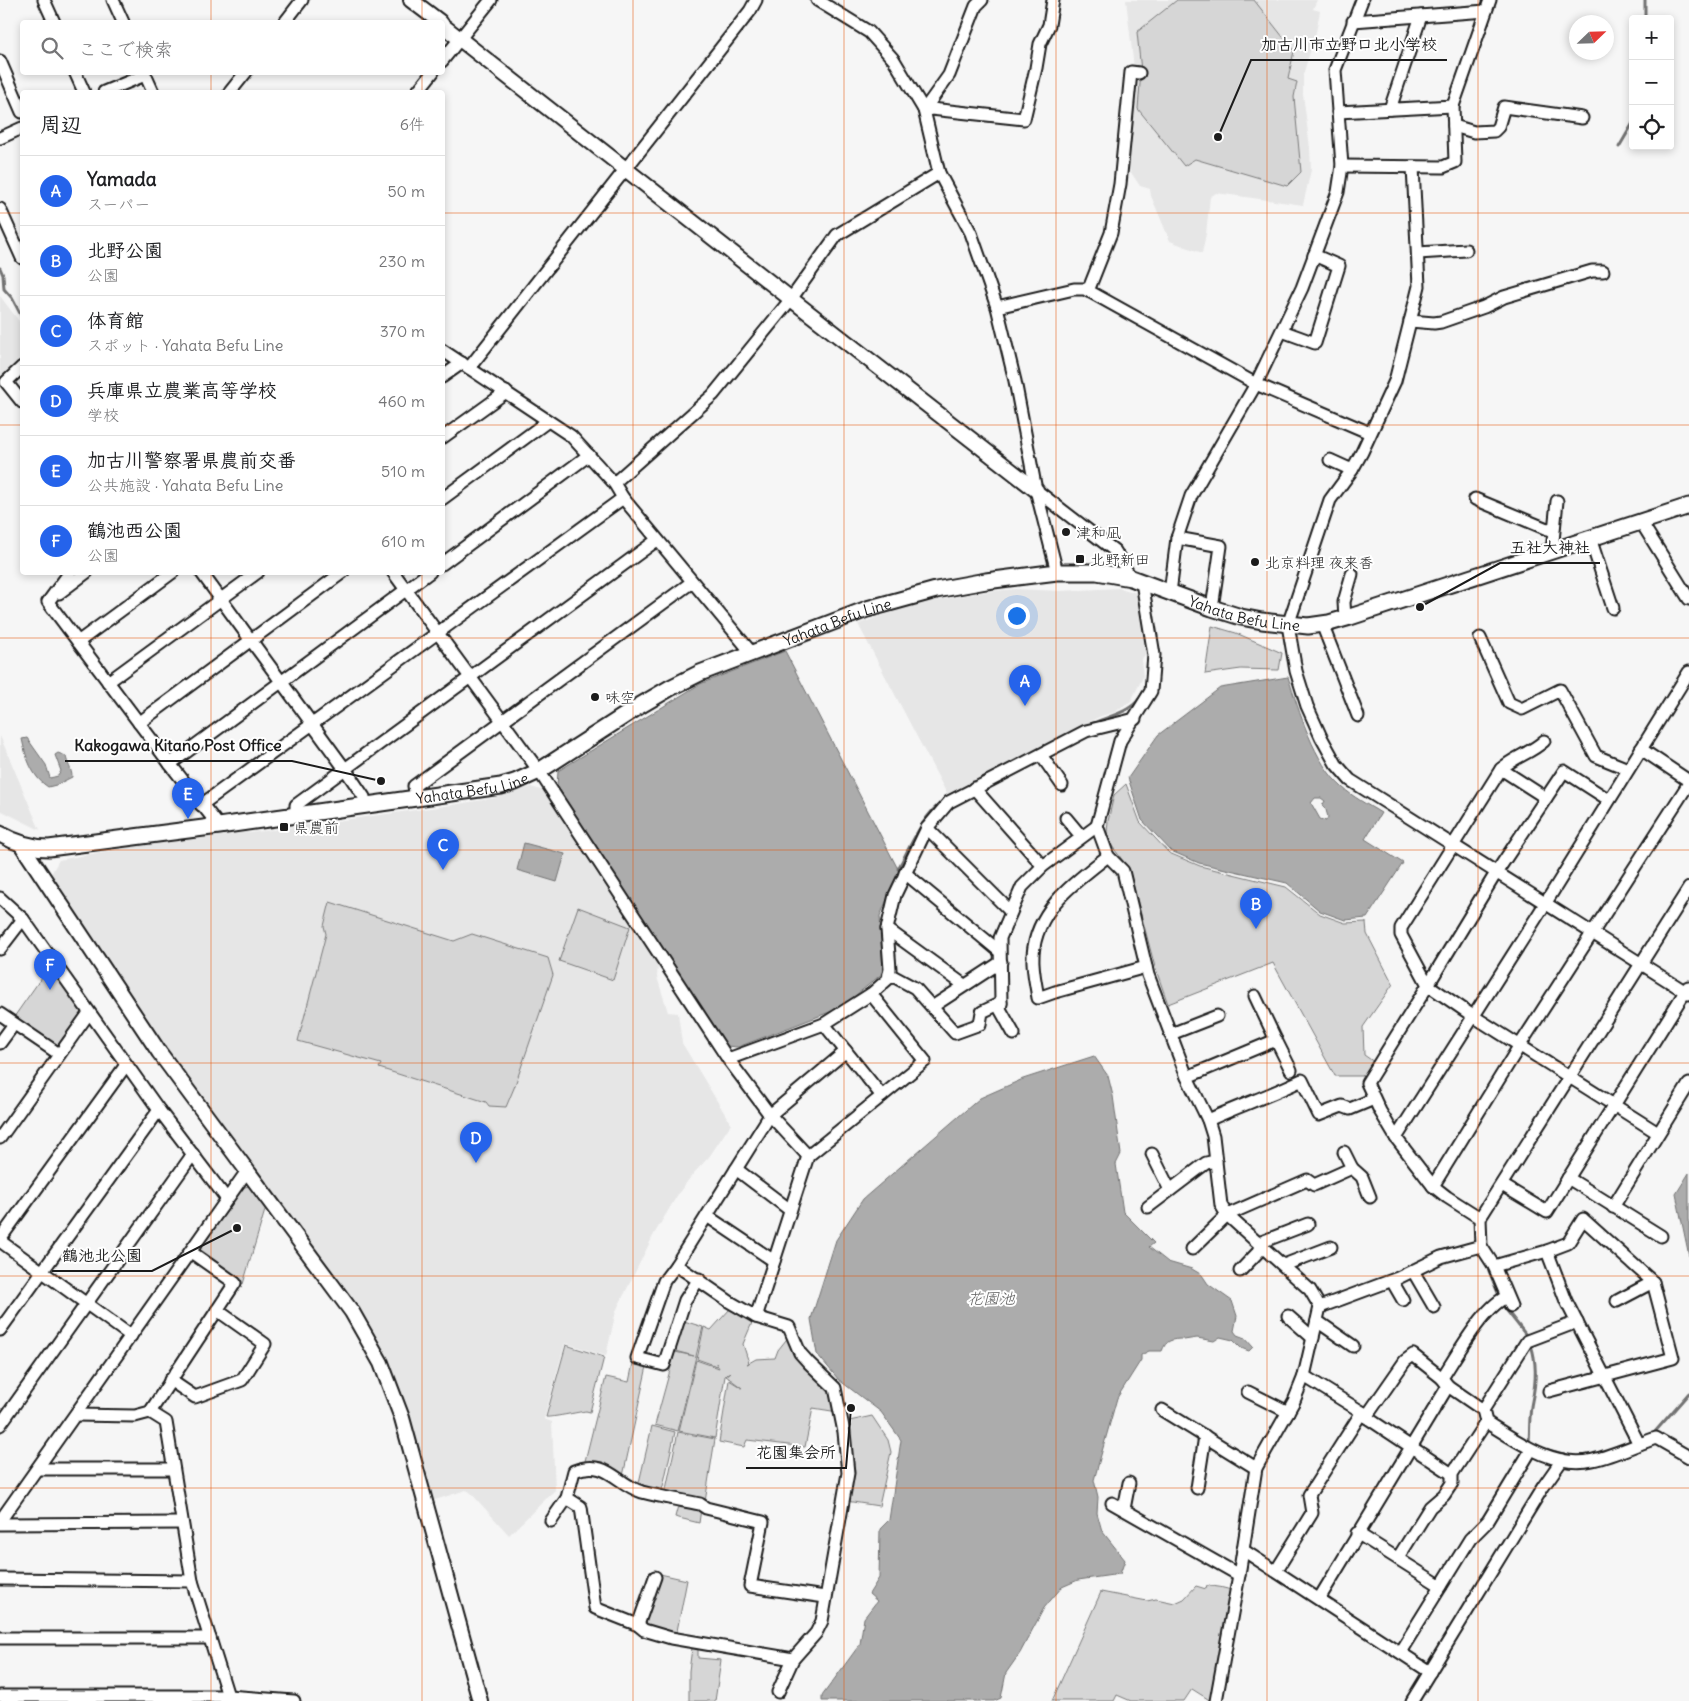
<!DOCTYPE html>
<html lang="ja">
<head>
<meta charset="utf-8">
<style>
  body { margin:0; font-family:Delius,"Klee One",sans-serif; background:#f6f6f6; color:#202124 }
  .controls { position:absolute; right:15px; top:15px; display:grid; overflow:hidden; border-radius:5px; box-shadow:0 2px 8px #0003 }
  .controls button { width:45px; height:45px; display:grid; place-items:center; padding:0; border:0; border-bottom:1px solid #e0e0e0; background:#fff; color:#202124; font:25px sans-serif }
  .compass { position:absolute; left:1569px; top:15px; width:45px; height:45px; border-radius:50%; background:#fff; box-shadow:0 2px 8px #0003; rotate:67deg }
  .you { position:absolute; left:1016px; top:615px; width:18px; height:18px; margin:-12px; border:4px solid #fff; border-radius:50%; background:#1a73e8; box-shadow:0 0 0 8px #1a73e833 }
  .badge { display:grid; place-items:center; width:32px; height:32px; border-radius:50%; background:#2563eb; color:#fff; font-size:16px; font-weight:700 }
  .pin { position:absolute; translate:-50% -41px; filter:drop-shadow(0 1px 2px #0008) }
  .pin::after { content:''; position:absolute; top:26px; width:18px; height:15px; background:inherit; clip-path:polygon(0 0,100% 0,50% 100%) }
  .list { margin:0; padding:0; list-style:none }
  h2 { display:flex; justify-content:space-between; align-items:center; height:65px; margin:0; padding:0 20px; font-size:21px }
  h2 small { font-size:16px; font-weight:400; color:#757577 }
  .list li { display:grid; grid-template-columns:32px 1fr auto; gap:15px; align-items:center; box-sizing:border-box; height:70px; padding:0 20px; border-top:1px solid #e0e0e0 }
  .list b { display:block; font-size:19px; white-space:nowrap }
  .list p { margin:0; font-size:16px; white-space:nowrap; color:#757577 }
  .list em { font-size:16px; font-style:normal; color:#757577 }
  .icon { flex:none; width:28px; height:28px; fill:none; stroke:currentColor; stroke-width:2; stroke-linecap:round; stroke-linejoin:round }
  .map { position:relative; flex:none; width:1689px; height:1701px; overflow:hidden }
  .search { position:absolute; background:#fff; box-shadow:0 2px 8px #0003; left:20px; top:20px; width:425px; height:55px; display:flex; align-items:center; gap:12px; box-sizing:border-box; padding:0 18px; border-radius:5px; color:#757577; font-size:19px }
  .panel { position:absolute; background:#fff; box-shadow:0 2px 8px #0003; left:20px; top:90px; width:425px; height:485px; border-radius:5px }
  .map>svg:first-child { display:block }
</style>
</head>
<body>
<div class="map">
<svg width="1689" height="1701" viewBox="0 0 1689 1701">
  <rect width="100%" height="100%" fill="#f6f6f6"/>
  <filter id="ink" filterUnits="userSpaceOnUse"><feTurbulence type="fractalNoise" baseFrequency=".02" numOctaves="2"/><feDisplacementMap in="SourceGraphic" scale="10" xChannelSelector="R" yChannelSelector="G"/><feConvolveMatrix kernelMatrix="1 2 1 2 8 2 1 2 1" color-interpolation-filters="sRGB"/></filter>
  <g filter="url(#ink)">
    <!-- built -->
    <g fill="#e6e6e6">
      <path d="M1126 0H1317L1313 9 1320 11 1316 32 1303 75V94L1310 148 1311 170 1303 205 1216 193 1210 197 1206 234 1202 253 1170 241 1151 196 1150 189 1140 186 1126 165 1134 68Z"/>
      <path d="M0 296 22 325V357L0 377Z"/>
      <path d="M1119 588 1138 593 1148 651 1141 660 1143 677 1131 701 1115 712 1101 716 947 794 858 624 915 604 983 592 1015 589 1061 591Z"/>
      <path d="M0 736 40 830 0 810Z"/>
      <path d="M531 787 544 791 658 965 657 977 668 1012 678 1013 682 1043 731 1124 709 1157 693 1174 678 1194 653 1236 616 1311 606 1356 565 1343 544 1419 552 1422 555 1490 509 1535 470 1492 466 1490 432 1501 391 1372 371 1331 125 992 78 921 51 874 59 860 133 846 245 831 249 833 452 805 494 798Z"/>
    </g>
    <!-- green -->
    <g fill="#d6d6d6" stroke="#797979">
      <path d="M1177 0H1254L1294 51 1288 79 1297 82 1294 97 1301 172 1287 186 1195 159 1184 166 1138 109 1141 71 1137 32Z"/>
      <path d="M1212 626 1236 633 1282 653 1279 670 1241 669 1205 674Z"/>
      <path d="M1126 784 1140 822 1169 853 1200 866 1286 887 1320 914 1345 923 1366 922 1367 934 1393 984 1363 1027 1364 1055 1374 1062 1365 1076H1335L1273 963 1168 1004 1155 967 1129 869 1112 846 1107 832 1108 821 1114 795Z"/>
      <path d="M330 902 454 941 472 934 548 958 553 975 514 1088 506 1107 489 1106 486 1102 379 1068 381 1064 298 1041 326 934 324 926Z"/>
      <path d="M578 907 630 927 613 980 559 961Z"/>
      <path d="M49 967 82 1012 57 1046 14 1017Z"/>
      <path d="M250 1186 266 1207 243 1284 202 1255 200 1249 244 1187Z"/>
      <path d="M730 1309 754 1318 743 1344 749 1363 747 1364 756 1359 775 1358 778 1350 790 1335 829 1386 838 1412 813 1408 805 1447 747 1440 744 1447 719 1442 729 1380 742 1388 726 1376 731 1372 725 1376 715 1438 679 1431 696 1360 719 1368 716 1363 717 1366 697 1359 704 1327 711 1330Z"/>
      <path d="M684 1321 703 1327 678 1431 655 1425 675 1352 694 1356 675 1351Z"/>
      <path d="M566 1345 604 1357 590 1412 586 1411C578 1412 551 1418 546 1417Z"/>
      <path d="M633 1363 647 1366 623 1476 584 1465 606 1377 629 1382Z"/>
      <path d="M872 1416 888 1440 891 1452 879 1506 846 1501 845 1422Z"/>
      <path d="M652 1426 675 1432 664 1482 662 1490 659 1492 638 1487Z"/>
      <path d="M678 1432 715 1439 705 1502 665 1494Z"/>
      <path d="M679 1502 701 1509 699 1523 675 1517Z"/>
      <path d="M660 1574 687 1580 676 1636 643 1626Z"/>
      <path d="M1196 1586 1206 1589 1207 1586C1217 1586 1225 1588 1234 1591L1211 1701 1192 1689 1184 1701H1131L1117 1695 1114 1701H1052L1101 1592 1147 1601 1156 1599 1175 1603 1184 1599Z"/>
      <path d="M692 1648 698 1649V1658L721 1660 715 1701H689V1671Z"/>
    </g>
    <!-- water -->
    <g fill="#acacac" stroke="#727272" fill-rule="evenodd">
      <path d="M785 651 899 871 880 916 883 973 840 1008 738 1047 726 1046 557 786 558 771 700 684Z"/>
      <path d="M1288 677C1299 711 1314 763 1342 787 1353 797 1368 805 1381 813L1365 839 1403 863 1367 918 1345 920 1320 911 1287 883 1199 863 1171 851 1142 820 1128 778 1158 735 1220 688ZM1315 798H1321L1325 801 1322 806 1326 810 1328 817 1326 821 1320 819 1311 803Z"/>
      <path d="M27 738 46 765 50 778 58 776 61 771 55 755 58 753 66 756C67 764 72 769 72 777L56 785 48 787C32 777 26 758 22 739Z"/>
      <path d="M524 843 565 854 557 882 517 870Z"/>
      <path d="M1094 1056 1108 1076 1113 1096 1121 1154 1116 1164 1123 1212 1154 1243 1149 1247 1168 1262 1192 1269 1202 1275 1208 1284 1232 1301 1237 1316 1234 1331 1237 1335 1245 1338 1253 1347 1249 1351 1241 1348 1233 1340 1220 1337 1214 1341 1197 1338 1184 1340 1183 1339C1172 1339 1166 1340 1162 1351H1149L1141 1355V1360L1117 1398 1094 1480 1098 1497 1097 1513 1102 1531 1125 1560 1120 1574 1078 1580 1062 1587 1044 1608 1020 1653 1006 1673 1001 1698 994 1701H822V1696L860 1644 864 1618 877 1601 869 1594 879 1578 880 1529 889 1520 901 1440 881 1412 839 1380 817 1354 811 1319 836 1240 863 1199 980 1098 1023 1079Z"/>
      <path d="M1689 1173V1256L1676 1194Z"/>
    </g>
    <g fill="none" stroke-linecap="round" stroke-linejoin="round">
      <!-- stream -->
      <g stroke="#727272" stroke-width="3">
        <path d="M1645 0V19"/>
        <path d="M1619 147 1633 123"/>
        <path d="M0 268 3 275 4 289 12 298 22 317"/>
        <path d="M1089 725C1109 715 1133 714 1143 692"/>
        <path d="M898 869C914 840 925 807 957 792"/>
        <path d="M1489 1271 1498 1293"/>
        <path d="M1504 1307 1526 1335"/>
        <path d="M1531 1345C1537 1363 1536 1383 1532 1401 1529 1414 1530 1429 1529 1442L1533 1444"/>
        <path d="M1653 1434 1689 1393"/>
        <path d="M1541 1448 1571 1456"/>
      </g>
      <!-- minor casing -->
      <g stroke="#1c1c1c" stroke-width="15">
        <g id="minor">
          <path d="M44 0 54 22"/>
          <path d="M113 0 123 22"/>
          <path d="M817 0 869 32 894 60 924 110 939 173 971 233 997 307 1015 381 1036 490 1057 572"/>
          <path d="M1353 21 1486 11"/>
          <path d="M285 22 302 0"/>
          <path d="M0 61 22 112"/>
          <path d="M442 61 491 0"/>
          <path d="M75 72 84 92"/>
          <path d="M144 72 153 92"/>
          <path d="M104 92 145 75"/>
          <path d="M230 92 246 72"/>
          <path d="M417 92 433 72"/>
          <path d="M1390 109 1421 16"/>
          <path d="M924 110 931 109 1024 119 1036 68 1040 44 1049 25 1053 0"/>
          <path d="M924 110 949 75 976 6 982 0"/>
          <path d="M1338 112 1453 106 1490 0"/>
          <path d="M1454 126 1474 132 1494 131 1498 127 1504 107 1582 118"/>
          <path d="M0 138 22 128"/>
          <path d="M1342 166 1443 167 1455 162 1453 106"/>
          <path d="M1413 167 1419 286 1395 381 1362 452 1352 470 1330 500 1288 625 1296 671 1307 706 1321 737 1336 764 1350 780 1689 994"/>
          <path d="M0 209 22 258"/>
          <path d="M1418 253 1466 250"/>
          <path d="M1088 291 1111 233 1120 184 1131 72 1139 73"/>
          <path d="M997 307 1074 289H1085L1256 384 1370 433"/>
          <path d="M1410 321 1434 323 1441 322 1484 307 1504 297 1592 271H1603"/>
          <path d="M1282 331 1315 343 1339 266 1314 255"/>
          <path d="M442 350 571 436 614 483 623 498 751 652"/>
          <path d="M22 367 6 382 22 402"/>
          <path d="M469 368 750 11 756 0"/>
          <path d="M442 377 462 363"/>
          <path d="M442 438 506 392"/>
          <path d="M1330 460 1352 470"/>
          <path d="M614 483 713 395 791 299 837 235 939 173"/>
          <path d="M1036 490 1115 551 1131 578"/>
          <path d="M442 499 548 421"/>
          <path d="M1475 499 1547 529 1554 528"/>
          <path d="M1641 522 1689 599"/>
          <path d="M1177 538 1221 546 1212 608"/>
          <path d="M1590 538 1613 608"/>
          <path d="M1552 551 1557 501"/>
          <path d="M442 564 589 455"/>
          <path d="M70 572 48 602 170 764 219 826"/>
          <path d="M201 572 345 769 364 797 366 805"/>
          <path d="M393 572 539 771 728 1059 770 1115 808 1156"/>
          <path d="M1142 582 1154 655 1151 691 1120 741 1097 826 1108 856 1123 871 1148 975 1187 1077 1208 1120 1213 1136 1221 1205 1227 1215 1310 1290 1320 1307 1304 1376 1294 1401 1256 1468 1239 1575 1216 1701"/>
          <path d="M59 593 87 572"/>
          <path d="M1170 593 1177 538 1191 496 1256 384 1302 288 1338 192 1342 166 1335 70 1362 0"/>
          <path d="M1345 618 1344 602 1352 574"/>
          <path d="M1322 624 1358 716"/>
          <path d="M1480 638 1509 703 1522 709 1560 690 1596 756 1628 769"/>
          <path d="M78 642 173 572"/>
          <path d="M108 682 258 572"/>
          <path d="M139 723 343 572"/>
          <path d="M1641 749 1689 781"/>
          <path d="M1041 755 1062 785"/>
          <path d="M170 764 430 572"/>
          <path d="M1501 769 1546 798"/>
          <path d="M974 788 1043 866"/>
          <path d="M416 798 414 786 692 582"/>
          <path d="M1609 800 1564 771 1496 873 1428 985 1473 1016 1658 1133"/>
          <path d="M201 805 623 498"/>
          <path d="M296 815V805L657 540"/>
          <path d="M1066 818 1081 836"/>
          <path d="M927 828 1010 911"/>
          <path d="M1108 856C1075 882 1036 909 1033 955 1032 970 1036 984 1038 998L1055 992 1146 967"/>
          <path d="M905 873 999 951"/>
          <path d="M0 898 23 919 159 1110 226 1198"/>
          <path d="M887 929 964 985"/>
          <path d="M0 949 23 919"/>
          <path d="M889 974 915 988 955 1033 980 1024 982 1012 1001 1003 1000 938 1022 887 1043 866 1097 826"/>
          <path d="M1255 996 1276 1040"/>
          <path d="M1001 1003 1000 1009 1014 1034"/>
          <path d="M932 1007 1001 962"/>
          <path d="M0 1014 59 1054"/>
          <path d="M824 1024 882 1096"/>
          <path d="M1171 1034 1217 1016"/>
          <path d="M0 1043 14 1024"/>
          <path d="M728 1059 824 1024 871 994 888 979 890 969 887 929 895 895 927 828 949 802 1086 731 1135 719"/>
          <path d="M1187 1077 1276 1040 1291 1070"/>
          <path d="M1208 1120C1239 1106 1271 1095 1302 1080L1319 1115 1342 1106 1350 1109 1374 1099"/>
          <path d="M0 1138 89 1013"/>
          <path d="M1396 1138 1545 904 1689 672"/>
          <path d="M1344 1152 1352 1168"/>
          <path d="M1152 1154 1170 1190"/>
          <path d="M736 1169 790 1210"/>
          <path d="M1568 1178 1661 1236"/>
          <path d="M1502 1185 1547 1212 1688 987"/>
          <path d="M1433 1186 1520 1045 1689 783"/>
          <path d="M1148 1207 1206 1163 1216 1161"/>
          <path d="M1613 1207 1689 1084"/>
          <path d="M707 1216 774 1261"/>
          <path d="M1480 1218 1689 888"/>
          <path d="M0 1239 126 1065"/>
          <path d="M0 1241 131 1336"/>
          <path d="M1259 1243 1308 1224"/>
          <path d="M1192 1249 1227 1215 1307 1180 1314 1185 1352 1168 1362 1177 1370 1197"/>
          <path d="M1547 1251 1566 1301 1639 1444"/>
          <path d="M676 1265 664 1281 637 1358 664 1365 685 1300 699 1279"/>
          <path d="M1284 1265 1331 1247"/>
          <path d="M1494 1266 1547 1251 1568 1243 1583 1219 1653 1282 1673 1358 1549 1391"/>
          <path d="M1240 1271 1263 1247"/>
          <path d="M1413 1271 1434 1307"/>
          <path d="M1392 1281 1403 1300"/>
          <path d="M1617 1301 1653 1282"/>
          <path d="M1511 1306 1494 1266 1481 1246 1480 1218 1447 1197 1433 1186 1396 1138 1380 1111 1367 1083 1428 985 1401 935V928L1501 769C1514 757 1531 753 1544 741"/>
          <path d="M1320 1307 1398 1278 1441 1257 1481 1246"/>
          <path d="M1288 1316 1313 1338"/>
          <path d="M756 1317 808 1156 925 1061 871 994"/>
          <path d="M1317 1321 1353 1346"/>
          <path d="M0 1330 159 1110"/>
          <path d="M1304 1376 1362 1412 1366 1417 1452 1474"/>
          <path d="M170 1380 195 1397 242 1380 265 1344 217 1310"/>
          <path d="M1448 1386 1483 1410 1486 1422C1517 1441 1554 1469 1593 1460 1615 1455 1635 1445 1656 1438L1689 1457"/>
          <path d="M1248 1392 1288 1412"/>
          <path d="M1162 1410 1256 1468"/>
          <path d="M1483 1410 1527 1341 1577 1322"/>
          <path d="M150 1412 166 1422 192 1581 228 1696"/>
          <path d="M76 1415 135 1416 150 1412 235 1283 191 1252"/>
          <path d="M1366 1417 1405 1361 1413 1355 1442 1378"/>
          <path d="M0 1425 193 1154"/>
          <path d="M37 1469H173"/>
          <path d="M1197 1488 1205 1436"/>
          <path d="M567 1498 581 1507 595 1608 638 1625 644 1630 671 1638 793 1659"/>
          <path d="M1112 1503 1239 1575"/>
          <path d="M1124 1509 1129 1483"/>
          <path d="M0 1521 247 1171"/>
          <path d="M551 1521 567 1498 574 1471C607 1458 616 1484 642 1492 661 1497 681 1500 700 1504L706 1508 763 1522 750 1586 825 1597"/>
          <path d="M0 1524 182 1523"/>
          <path d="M1357 1533 1441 1586 1470 1539 1488 1521 1531 1450"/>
          <path d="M1243 1550 1430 1672"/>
          <path d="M1398 1558 1430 1507 1444 1495 1452 1483V1474L1486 1422"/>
          <path d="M1276 1571 1312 1513 1309 1495 1362 1412"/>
          <path d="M0 1579 192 1581"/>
          <path d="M1319 1599 1448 1386 1442 1378C1457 1355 1482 1309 1506 1297"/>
          <path d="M638 1625 655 1577"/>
          <path d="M0 1638H210"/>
          <path d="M1400 1652 1441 1586"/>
          <path d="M778 1692 793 1659 816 1633 822 1621 848 1473 844 1432 835 1388 809 1363 800 1353 789 1327 756 1317 730 1302 676 1265 770 1115 846 1051"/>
          <path d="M0 1696H228L294 1701"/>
          <path d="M1412 1701 1543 1487 1562 1460"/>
        </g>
      </g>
      <!-- tertiary casing -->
      <g stroke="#1c1c1c" stroke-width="18">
        <g id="tertiary">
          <path d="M411 0 440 22"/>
          <path d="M442 25 791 299 1036 490"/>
          <path d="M21 844 159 1052 352 1312 381 1363 402 1418 480 1701"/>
        </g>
      </g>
      <!-- secondary casing -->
      <g stroke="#1c1c1c" stroke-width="19">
        <g id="secondary">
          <path id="s1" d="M0 834C16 843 31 848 49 848L219 826 501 786 515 782 539 771 641 705 670 688 700 673 867 609 936 590 986 581 1057 572H1097L1131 578 1212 608 1241 617 1262 621 1308 626 1329 623 1350 617 1689 506"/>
        </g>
      </g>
      <!-- minor -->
      <use href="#minor" stroke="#fff" stroke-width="11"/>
      <!-- tertiary -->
      <use href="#tertiary" stroke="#fff" stroke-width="14"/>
      <!-- secondary -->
      <use href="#secondary" stroke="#fff" stroke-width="15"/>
    </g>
  </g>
  <!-- grid -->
  <path fill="none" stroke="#e8590c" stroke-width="1" stroke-opacity="0.55" d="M211 0V22M422 0V22M633 0V1701M844 0V1701M1056 0V1701M1267 0V1701M1478 0V1701M211 72V92M422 72V92M0 213H22M442 213H1689M0 425H22M442 425H1689M211 572V1701M422 572V1701M0 638H1689M0 850H1689M0 1063H1689M0 1276H1689M0 1488H1689"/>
  <!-- markers -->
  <g fill="#1c1c1c" stroke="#fff" stroke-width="2">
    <circle cx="1066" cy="532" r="5"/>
    <rect x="1075" y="554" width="10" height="10" rx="2.5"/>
    <circle cx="1255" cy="562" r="5"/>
    <circle cx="595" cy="697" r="5"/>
    <rect x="279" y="822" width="10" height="10" rx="2.5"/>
  </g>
  <g text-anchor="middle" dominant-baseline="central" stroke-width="4" stroke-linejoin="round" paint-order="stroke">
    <!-- poi labels -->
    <g font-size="15" fill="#1c1c1c" stroke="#fff" text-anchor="start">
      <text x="1076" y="532">津和凪</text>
      <text x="1090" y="559">北野新田</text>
      <text x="1265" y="562">北京料理 夜来香</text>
      <text x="605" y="697">味空</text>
      <text x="294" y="827">県農前</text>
    </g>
    <!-- street labels -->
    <g font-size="15" fill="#1c1c1c" stroke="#fff">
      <text stroke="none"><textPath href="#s1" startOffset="1304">Yahata Befu Line</textPath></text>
      <text stroke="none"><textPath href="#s1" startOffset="884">Yahata Befu Line</textPath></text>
      <text stroke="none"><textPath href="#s1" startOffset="479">Yahata Befu Line</textPath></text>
    </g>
    <!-- water labels -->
    <g font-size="16" font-style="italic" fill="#5d5d5d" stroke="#fff">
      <text x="991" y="1298">花園池</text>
    </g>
  </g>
  <!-- callouts -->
  <path fill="none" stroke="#1c1c1c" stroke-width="2" d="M1218 137L1251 60H1447M1420 607L1500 563H1600M381 781L292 761H65M237 1228L152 1271H52M851 1408L846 1468H746"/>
  <g fill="#1c1c1c" stroke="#fff" stroke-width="2">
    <circle cx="1218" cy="137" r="5"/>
    <circle cx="1420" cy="607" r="5"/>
    <circle cx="381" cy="781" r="5"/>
    <circle cx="237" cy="1228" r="5"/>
    <circle cx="851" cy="1408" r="5"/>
  </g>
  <g font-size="16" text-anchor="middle" font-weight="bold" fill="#1c1c1c" stroke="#fff" stroke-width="4" stroke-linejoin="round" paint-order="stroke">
    <text x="1349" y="50">加古川市立野口北小学校</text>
    <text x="1550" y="553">五社大神社</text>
    <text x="178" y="751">Kakogawa Kitano Post Office</text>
    <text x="102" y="1261">鶴池北公園</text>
    <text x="796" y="1458">花園集会所</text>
  </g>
</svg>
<div class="controls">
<button>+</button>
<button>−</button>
<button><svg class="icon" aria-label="locate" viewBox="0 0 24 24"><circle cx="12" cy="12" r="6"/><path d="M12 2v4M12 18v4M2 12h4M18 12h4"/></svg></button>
</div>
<svg class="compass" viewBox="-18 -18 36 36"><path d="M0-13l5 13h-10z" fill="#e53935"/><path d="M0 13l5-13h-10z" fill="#757577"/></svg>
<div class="you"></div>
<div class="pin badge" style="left:1025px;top:706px">A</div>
<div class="pin badge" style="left:1256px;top:929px">B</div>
<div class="pin badge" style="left:443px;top:870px">C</div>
<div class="pin badge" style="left:476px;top:1163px">D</div>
<div class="pin badge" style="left:188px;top:819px">E</div>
<div class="pin badge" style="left:50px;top:990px">F</div>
<div class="search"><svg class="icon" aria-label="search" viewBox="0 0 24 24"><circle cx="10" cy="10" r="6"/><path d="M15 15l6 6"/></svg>ここで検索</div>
<section class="panel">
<h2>周辺<small>6件</small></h2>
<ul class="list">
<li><span class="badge">A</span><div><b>Yamada</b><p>スーパー</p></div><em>50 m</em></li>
<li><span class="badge">B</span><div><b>北野公園</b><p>公園</p></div><em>230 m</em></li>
<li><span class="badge">C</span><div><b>体育館</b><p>スポット · Yahata Befu Line</p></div><em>370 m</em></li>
<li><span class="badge">D</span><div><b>兵庫県立農業高等学校</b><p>学校</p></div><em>460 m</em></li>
<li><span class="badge">E</span><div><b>加古川警察署県農前交番</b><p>公共施設 · Yahata Befu Line</p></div><em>510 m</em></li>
<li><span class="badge">F</span><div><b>鶴池西公園</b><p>公園</p></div><em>610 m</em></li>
</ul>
</section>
</div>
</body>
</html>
